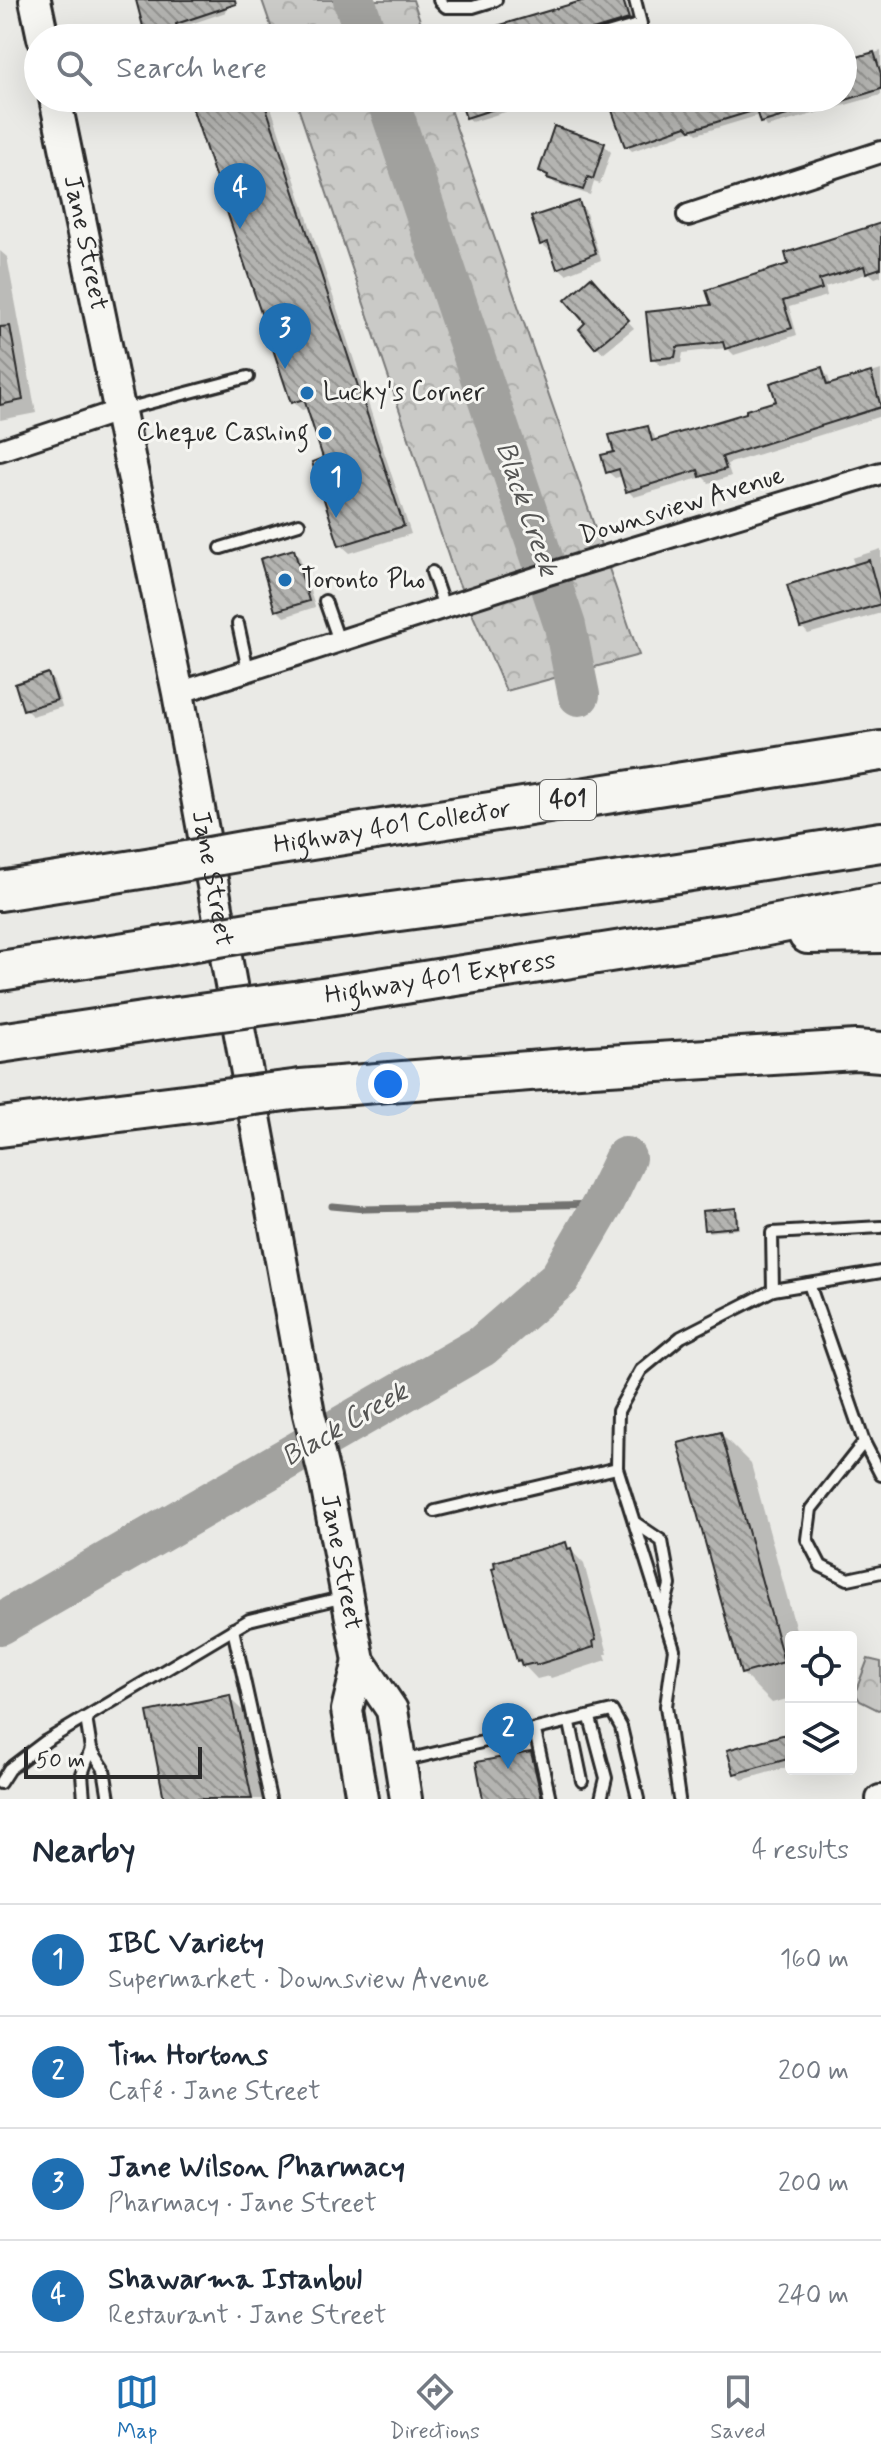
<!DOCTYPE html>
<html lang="en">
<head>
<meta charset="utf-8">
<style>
  body { margin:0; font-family:Mynerve,sans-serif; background:#f6f6f7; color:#1f2937 }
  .controls { position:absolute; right:24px; bottom:24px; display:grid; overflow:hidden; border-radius:8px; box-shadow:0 8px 32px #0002 }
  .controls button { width:72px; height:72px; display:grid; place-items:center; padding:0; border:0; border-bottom:2px solid #e0e1e3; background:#fff; color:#1f2937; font:40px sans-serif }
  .scale { position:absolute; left:24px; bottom:20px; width:178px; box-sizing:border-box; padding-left:8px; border:4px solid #2b2b2b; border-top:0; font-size:22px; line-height:28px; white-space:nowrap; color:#2b2b2b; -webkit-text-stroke:6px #f6f6f2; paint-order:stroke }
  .you { position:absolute; left:388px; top:1084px; width:28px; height:28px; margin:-20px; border:6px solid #fff; border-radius:50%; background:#1a73e8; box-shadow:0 0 0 12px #1a73e833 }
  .badge { display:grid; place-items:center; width:52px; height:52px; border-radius:50%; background:#1f6fb2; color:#fff; font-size:26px; font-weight:700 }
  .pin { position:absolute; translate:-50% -66px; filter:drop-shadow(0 2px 4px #0008) }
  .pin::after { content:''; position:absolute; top:42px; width:28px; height:24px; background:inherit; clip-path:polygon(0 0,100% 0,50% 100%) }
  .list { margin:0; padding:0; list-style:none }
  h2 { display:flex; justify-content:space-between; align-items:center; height:104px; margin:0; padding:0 32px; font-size:34px }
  h2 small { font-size:26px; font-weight:400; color:#747a83 }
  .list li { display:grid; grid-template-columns:52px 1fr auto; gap:24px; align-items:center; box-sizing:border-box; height:112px; padding:0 32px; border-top:2px solid #e0e1e3 }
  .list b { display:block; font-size:30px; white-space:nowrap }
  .list p { margin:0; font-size:26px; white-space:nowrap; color:#747a83 }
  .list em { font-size:26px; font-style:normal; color:#747a83 }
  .icon { flex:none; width:44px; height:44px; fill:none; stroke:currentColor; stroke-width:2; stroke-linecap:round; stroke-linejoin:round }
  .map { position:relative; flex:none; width:881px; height:1799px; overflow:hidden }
  .search { position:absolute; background:#fff; box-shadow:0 8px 32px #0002; left:24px; right:24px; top:24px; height:88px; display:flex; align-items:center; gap:20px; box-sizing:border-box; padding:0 28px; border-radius:44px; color:#747a83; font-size:30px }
  .sheet { height:552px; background:#fff }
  nav { display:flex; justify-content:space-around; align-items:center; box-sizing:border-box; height:112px; border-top:2px solid #e0e1e3; background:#fff; font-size:22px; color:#747a83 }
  nav a { display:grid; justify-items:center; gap:4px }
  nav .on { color:#1f6fb2 }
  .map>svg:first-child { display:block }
</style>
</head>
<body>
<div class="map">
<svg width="881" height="1799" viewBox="0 0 881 1799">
  <defs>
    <pattern id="park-crowns" width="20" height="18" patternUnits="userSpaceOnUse" patternTransform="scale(2)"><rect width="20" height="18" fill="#cacac7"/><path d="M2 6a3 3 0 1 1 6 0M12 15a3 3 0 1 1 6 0" fill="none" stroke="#aeaeab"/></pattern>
    <pattern id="building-back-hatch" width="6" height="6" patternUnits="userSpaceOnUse" patternTransform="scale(2)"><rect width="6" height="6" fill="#b4b4b1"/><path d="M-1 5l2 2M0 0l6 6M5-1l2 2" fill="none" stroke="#939390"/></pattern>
  </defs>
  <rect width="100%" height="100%" fill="#eaeae6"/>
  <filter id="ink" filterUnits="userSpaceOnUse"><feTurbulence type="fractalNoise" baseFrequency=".0125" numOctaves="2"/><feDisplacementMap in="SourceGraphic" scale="16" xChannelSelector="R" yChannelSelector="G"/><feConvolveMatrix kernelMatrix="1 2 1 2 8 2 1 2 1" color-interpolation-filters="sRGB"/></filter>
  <g filter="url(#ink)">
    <!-- park -->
    <g fill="url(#park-crowns)" stroke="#7a7a79" stroke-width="2">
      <path d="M262 0H413L426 38H275Z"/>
      <path d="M295 98H446L639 655 506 691 453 570Z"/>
      <path d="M868 1659 881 1662V1709L878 1710 860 1701 855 1693Z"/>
    </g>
    <!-- shadow -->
    <g fill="#0003">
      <path d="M138 0H223L226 12 179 28 182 38H148Z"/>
      <path d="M592 0H625L633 24 594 38H463Z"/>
      <path d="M881 51V95L767 127 760 115 697 134 693 130 632 151 627 146 610 98H843V63Z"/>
      <path d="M192 98H268L411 534 350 553 341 545 326 459 309 408 302 410 293 402Z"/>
      <path d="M461 98H551L472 122 467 117Z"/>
      <path d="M604 145 611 152 600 184 594 182 590 195 556 184 541 171Z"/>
      <path d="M578 204 585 210 601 260 566 274 559 268 553 249 549 250 542 244Z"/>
      <path d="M881 224V276L875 278 869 273 825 287 827 296 789 307 797 335 734 355 727 348 683 353 681 363 660 365 653 358 714 307 791 266Z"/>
      <path d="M0 251 7 257 36 413 0 420Z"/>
      <path d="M597 287 634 328 603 353 582 329 588 323Z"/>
      <path d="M821 369 828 376 831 386 881 370V416L727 464 731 476 709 483 703 477 634 497 628 491 623 476 615 478 608 472 616 453 647 428 654 435 656 442 688 433 778 402Z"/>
      <path d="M881 549V613L808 634 802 627 855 567 852 558Z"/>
      <path d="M293 551 300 558 315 607 284 617 277 610Z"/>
      <path d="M48 675 54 682 62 707 32 716 25 709Z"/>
      <path d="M735 1210 738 1213 739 1229 709 1232 706 1229Z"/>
      <path d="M721 1434 751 1464 798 1637H791V1698L772 1703 742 1673Z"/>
      <path d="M566 1545 584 1564 608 1654H605L607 1660 551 1678 549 1676 537 1679 519 1660Z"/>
      <path d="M229 1698 243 1711 262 1799H166Z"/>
      <path d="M785 1737 791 1742V1766L742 1780 736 1773Z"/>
      <path d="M531 1754 541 1765 549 1799H485Z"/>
    </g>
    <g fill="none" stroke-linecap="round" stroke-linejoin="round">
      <!-- stream -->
      <path stroke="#727270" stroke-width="7" d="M332 1206 364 1209 603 1204"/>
      <!-- river -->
      <g stroke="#a1a19e" stroke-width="42">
        <path d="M354 0 367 38"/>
        <path d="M387 98 565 626 579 695"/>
        <path d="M0 1624 482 1346 560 1278 603 1204 625 1158"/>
      </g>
    </g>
    <!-- building -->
    <g fill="url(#building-back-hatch)" stroke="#2b2b2b" stroke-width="2">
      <path d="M136 0H235L236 4 176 24 180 38H146Z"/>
      <path d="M585 0H623L629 19 592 30 586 38H474L473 33Z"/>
      <path d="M874 52 881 74V89L843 101V61Z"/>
      <path d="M189 98H263L404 526 339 546 312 462 323 458 304 399 291 403Z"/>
      <path d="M459 98H515L516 102 466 118Z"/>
      <path d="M622 98H827L828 103 760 123 756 110 690 130 686 126 625 147 609 102Z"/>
      <path d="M554 126 605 143 593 179 588 177 583 190 547 178 548 175 539 171Z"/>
      <path d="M579 201 596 253 557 269 548 242 540 245 531 217Z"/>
      <path d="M881 223V268L866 273 864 266 819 280 822 289 783 301 792 328 725 349 723 342 677 347 675 357 651 359 646 312 711 305 706 290 788 264 785 253Z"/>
      <path d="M591 277 629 320 595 348 579 329 585 323 565 300Z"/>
      <path d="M10 326 23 400 0 405V327Z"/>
      <path d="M822 367 827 385 871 372 881 407 722 457 726 469 700 477 698 470 626 492 619 469 606 473 601 455 614 452 609 435 648 426 652 441 746 413V410L776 401 770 383Z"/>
      <path d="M294 549 309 601 275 611 260 559Z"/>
      <path d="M869 560 881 604 800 628 787 585Z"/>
      <path d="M48 673 57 700 23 710 15 684Z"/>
      <path d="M736 1208 737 1227 704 1230 702 1211Z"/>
      <path d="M721 1432 784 1662 741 1674 678 1443Z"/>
      <path d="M566 1542 568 1549 571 1548 596 1640 593 1641 594 1647 536 1665 535 1663 522 1666 520 1660 517 1661 492 1569 495 1568 494 1562Z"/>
      <path d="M230 1695 252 1799H164L147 1712Z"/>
      <path d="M786 1734 791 1758 734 1774 727 1750Z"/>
      <path d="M531 1752 542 1799H483L476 1762Z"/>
    </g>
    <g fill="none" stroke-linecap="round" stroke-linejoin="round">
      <!-- service casing -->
      <g stroke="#2b2b2b" stroke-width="16">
        <g id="service">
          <path d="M439 0 446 7H473L496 0"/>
          <path d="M247 38 254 35"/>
          <path d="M594 38 641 24 635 0"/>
          <path d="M122 410 248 377"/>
          <path d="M221 548 299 524"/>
          <path d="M432 572 444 607"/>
          <path d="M325 601 339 641"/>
          <path d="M238 624 248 670"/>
          <path d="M809 1284 864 1442 881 1475"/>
          <path d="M773 1290 772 1233 881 1227"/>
          <path d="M864 1442 811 1509 807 1539 821 1566 848 1579 881 1572"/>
          <path d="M435 1511 617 1468"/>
          <path d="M634 1522 662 1541 670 1585 663 1612"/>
          <path d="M233 1629 270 1799"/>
          <path d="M590 1718 606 1778 601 1799"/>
          <path d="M570 1723 582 1781"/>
          <path d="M535 1731 550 1799"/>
          <path d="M91 1749 104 1769 109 1799"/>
          <path d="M402 1761 612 1711 621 1727 638 1799"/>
          <path d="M0 1783 9 1769 46 1741 249 1620 345 1597"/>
          <path d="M84 1799 82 1774 91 1749 86 1718"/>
          <path d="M679 1799 666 1706 674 1649 617 1468 618 1411 641 1370 681 1337 773 1290 881 1272"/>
        </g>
      </g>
      <!-- minor casing -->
      <g stroke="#2b2b2b" stroke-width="26">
        <g id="minor">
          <path d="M688 215 881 152"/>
          <path d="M0 450 118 411"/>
          <path d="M178 693 548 574 881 473"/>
        </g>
      </g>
      <!-- tertiary casing -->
      <g stroke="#2b2b2b" stroke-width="32">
        <path id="tertiary" d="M880 1799H881"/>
      </g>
      <!-- secondary casing -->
      <g stroke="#2b2b2b" stroke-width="36">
        <g id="secondary">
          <path d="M35 0 43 38"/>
          <path id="s1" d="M55 98 178 693 309 1414 325 1478 359 1661 392 1710 406 1799"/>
          <path d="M359 1661 347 1710 362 1799"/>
        </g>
      </g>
      <!-- motorway casing -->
      <g stroke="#2b2b2b" stroke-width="44">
        <g id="motorway">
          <path id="s2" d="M254 849 881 751"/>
          <path d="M0 891 153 867"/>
          <path d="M273 928 658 876 881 842"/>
          <path d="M808 934 881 933"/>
          <path d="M0 971 165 946"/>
          <path id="s3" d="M302 1000 725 934 881 904"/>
          <path d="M0 1043 177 1017"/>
          <path d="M301 1089 592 1066 856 1050 881 1052"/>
          <path d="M0 1127 200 1102"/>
        </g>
      </g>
      <!-- service -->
      <use href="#service" stroke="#f6f6f2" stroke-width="10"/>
      <!-- minor -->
      <use href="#minor" stroke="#f6f6f2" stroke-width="20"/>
      <!-- tertiary -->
      <use href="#tertiary" stroke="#f6f6f2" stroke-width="26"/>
      <!-- secondary -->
      <use href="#secondary" stroke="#f6f6f2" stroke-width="30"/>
      <!-- motorway -->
      <use href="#motorway" stroke="#f6f6f2" stroke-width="38"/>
      <!-- motorway-bridge casing -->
      <g stroke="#2b2b2b" stroke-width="44" stroke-linecap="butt">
        <g id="motorway-bridge">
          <path d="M153 867 254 849"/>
          <path d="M165 946 273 928"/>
          <path d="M177 1017 302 1000"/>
          <path d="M200 1102 301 1089"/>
        </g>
      </g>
      <!-- motorway-bridge -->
      <use href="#motorway-bridge" stroke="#f6f6f2" stroke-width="38"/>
    </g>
  </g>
  <!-- markers -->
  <g fill="#1f6fb2" stroke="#f6f6f2" stroke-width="3">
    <circle cx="307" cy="393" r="8"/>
    <circle cx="325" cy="433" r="8"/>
    <circle cx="285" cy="580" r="8"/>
  </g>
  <g text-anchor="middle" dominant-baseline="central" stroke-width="6" stroke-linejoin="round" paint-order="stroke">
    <!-- shield labels -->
    <rect fill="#f6f6f2" stroke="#686867" stroke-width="2" x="540" y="780" width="56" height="40" rx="6"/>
    <g font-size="24" font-weight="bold" fill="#2b2b2b">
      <text x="568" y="800">401</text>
    </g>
    <!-- street labels -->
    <g font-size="26" fill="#2b2b2b" stroke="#f6f6f2">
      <text stroke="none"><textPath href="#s1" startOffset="148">Jane Street</textPath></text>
      <text transform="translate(682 506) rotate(-17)">Downsview Avenue</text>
      <text stroke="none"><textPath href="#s2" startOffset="140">Highway 401 Collector</textPath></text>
      <text stroke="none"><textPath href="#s1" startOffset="796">Jane Street</textPath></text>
      <text stroke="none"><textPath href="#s3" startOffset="140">Highway 401 Express</textPath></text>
      <text stroke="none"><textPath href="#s1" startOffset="1492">Jane Street</textPath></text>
    </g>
    <!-- poi labels -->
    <g font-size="26" fill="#2b2b2b" stroke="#f6f6f2" text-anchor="start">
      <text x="323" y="393">Lucky's Corner</text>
      <text x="309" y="433" text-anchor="end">Cheque Cashing</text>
      <text x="301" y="580">Toronto Pho</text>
    </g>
    <!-- water labels -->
    <g font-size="28" font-style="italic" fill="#545453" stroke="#f6f6f2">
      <text transform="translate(526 509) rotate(71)">Black Creek</text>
      <text transform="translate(345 1425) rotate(-30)">Black Creek</text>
    </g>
  </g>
</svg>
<div class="controls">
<button><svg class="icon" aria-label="locate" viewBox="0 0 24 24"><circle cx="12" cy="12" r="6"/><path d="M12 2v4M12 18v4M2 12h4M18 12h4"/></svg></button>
<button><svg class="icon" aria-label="layers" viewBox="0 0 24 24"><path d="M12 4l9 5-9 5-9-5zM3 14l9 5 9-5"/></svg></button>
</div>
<div class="scale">50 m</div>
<div class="you"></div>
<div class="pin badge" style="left:336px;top:518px">1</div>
<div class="pin badge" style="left:508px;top:1769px">2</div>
<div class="pin badge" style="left:285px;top:369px">3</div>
<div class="pin badge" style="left:240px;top:229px">4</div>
<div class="search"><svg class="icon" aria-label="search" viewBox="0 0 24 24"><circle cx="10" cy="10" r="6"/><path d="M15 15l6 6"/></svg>Search here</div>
</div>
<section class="sheet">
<h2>Nearby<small>4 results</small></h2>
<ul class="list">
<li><span class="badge">1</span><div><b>IBC Variety</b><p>Supermarket · Downsview Avenue</p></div><em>160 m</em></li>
<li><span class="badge">2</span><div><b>Tim Hortons</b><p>Café · Jane Street</p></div><em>200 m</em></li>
<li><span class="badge">3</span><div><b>Jane Wilson Pharmacy</b><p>Pharmacy · Jane Street</p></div><em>200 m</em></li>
<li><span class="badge">4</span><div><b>Shawarma Istanbul</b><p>Restaurant · Jane Street</p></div><em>240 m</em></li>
</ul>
</section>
<nav>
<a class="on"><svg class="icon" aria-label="map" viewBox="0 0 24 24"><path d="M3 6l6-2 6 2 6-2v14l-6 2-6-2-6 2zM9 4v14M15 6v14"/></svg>Map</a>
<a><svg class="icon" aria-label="directions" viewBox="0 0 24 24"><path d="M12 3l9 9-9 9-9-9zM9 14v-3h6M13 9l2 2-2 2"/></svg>Directions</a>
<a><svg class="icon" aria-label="saved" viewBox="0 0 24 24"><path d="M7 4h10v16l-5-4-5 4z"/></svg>Saved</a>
</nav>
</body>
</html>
